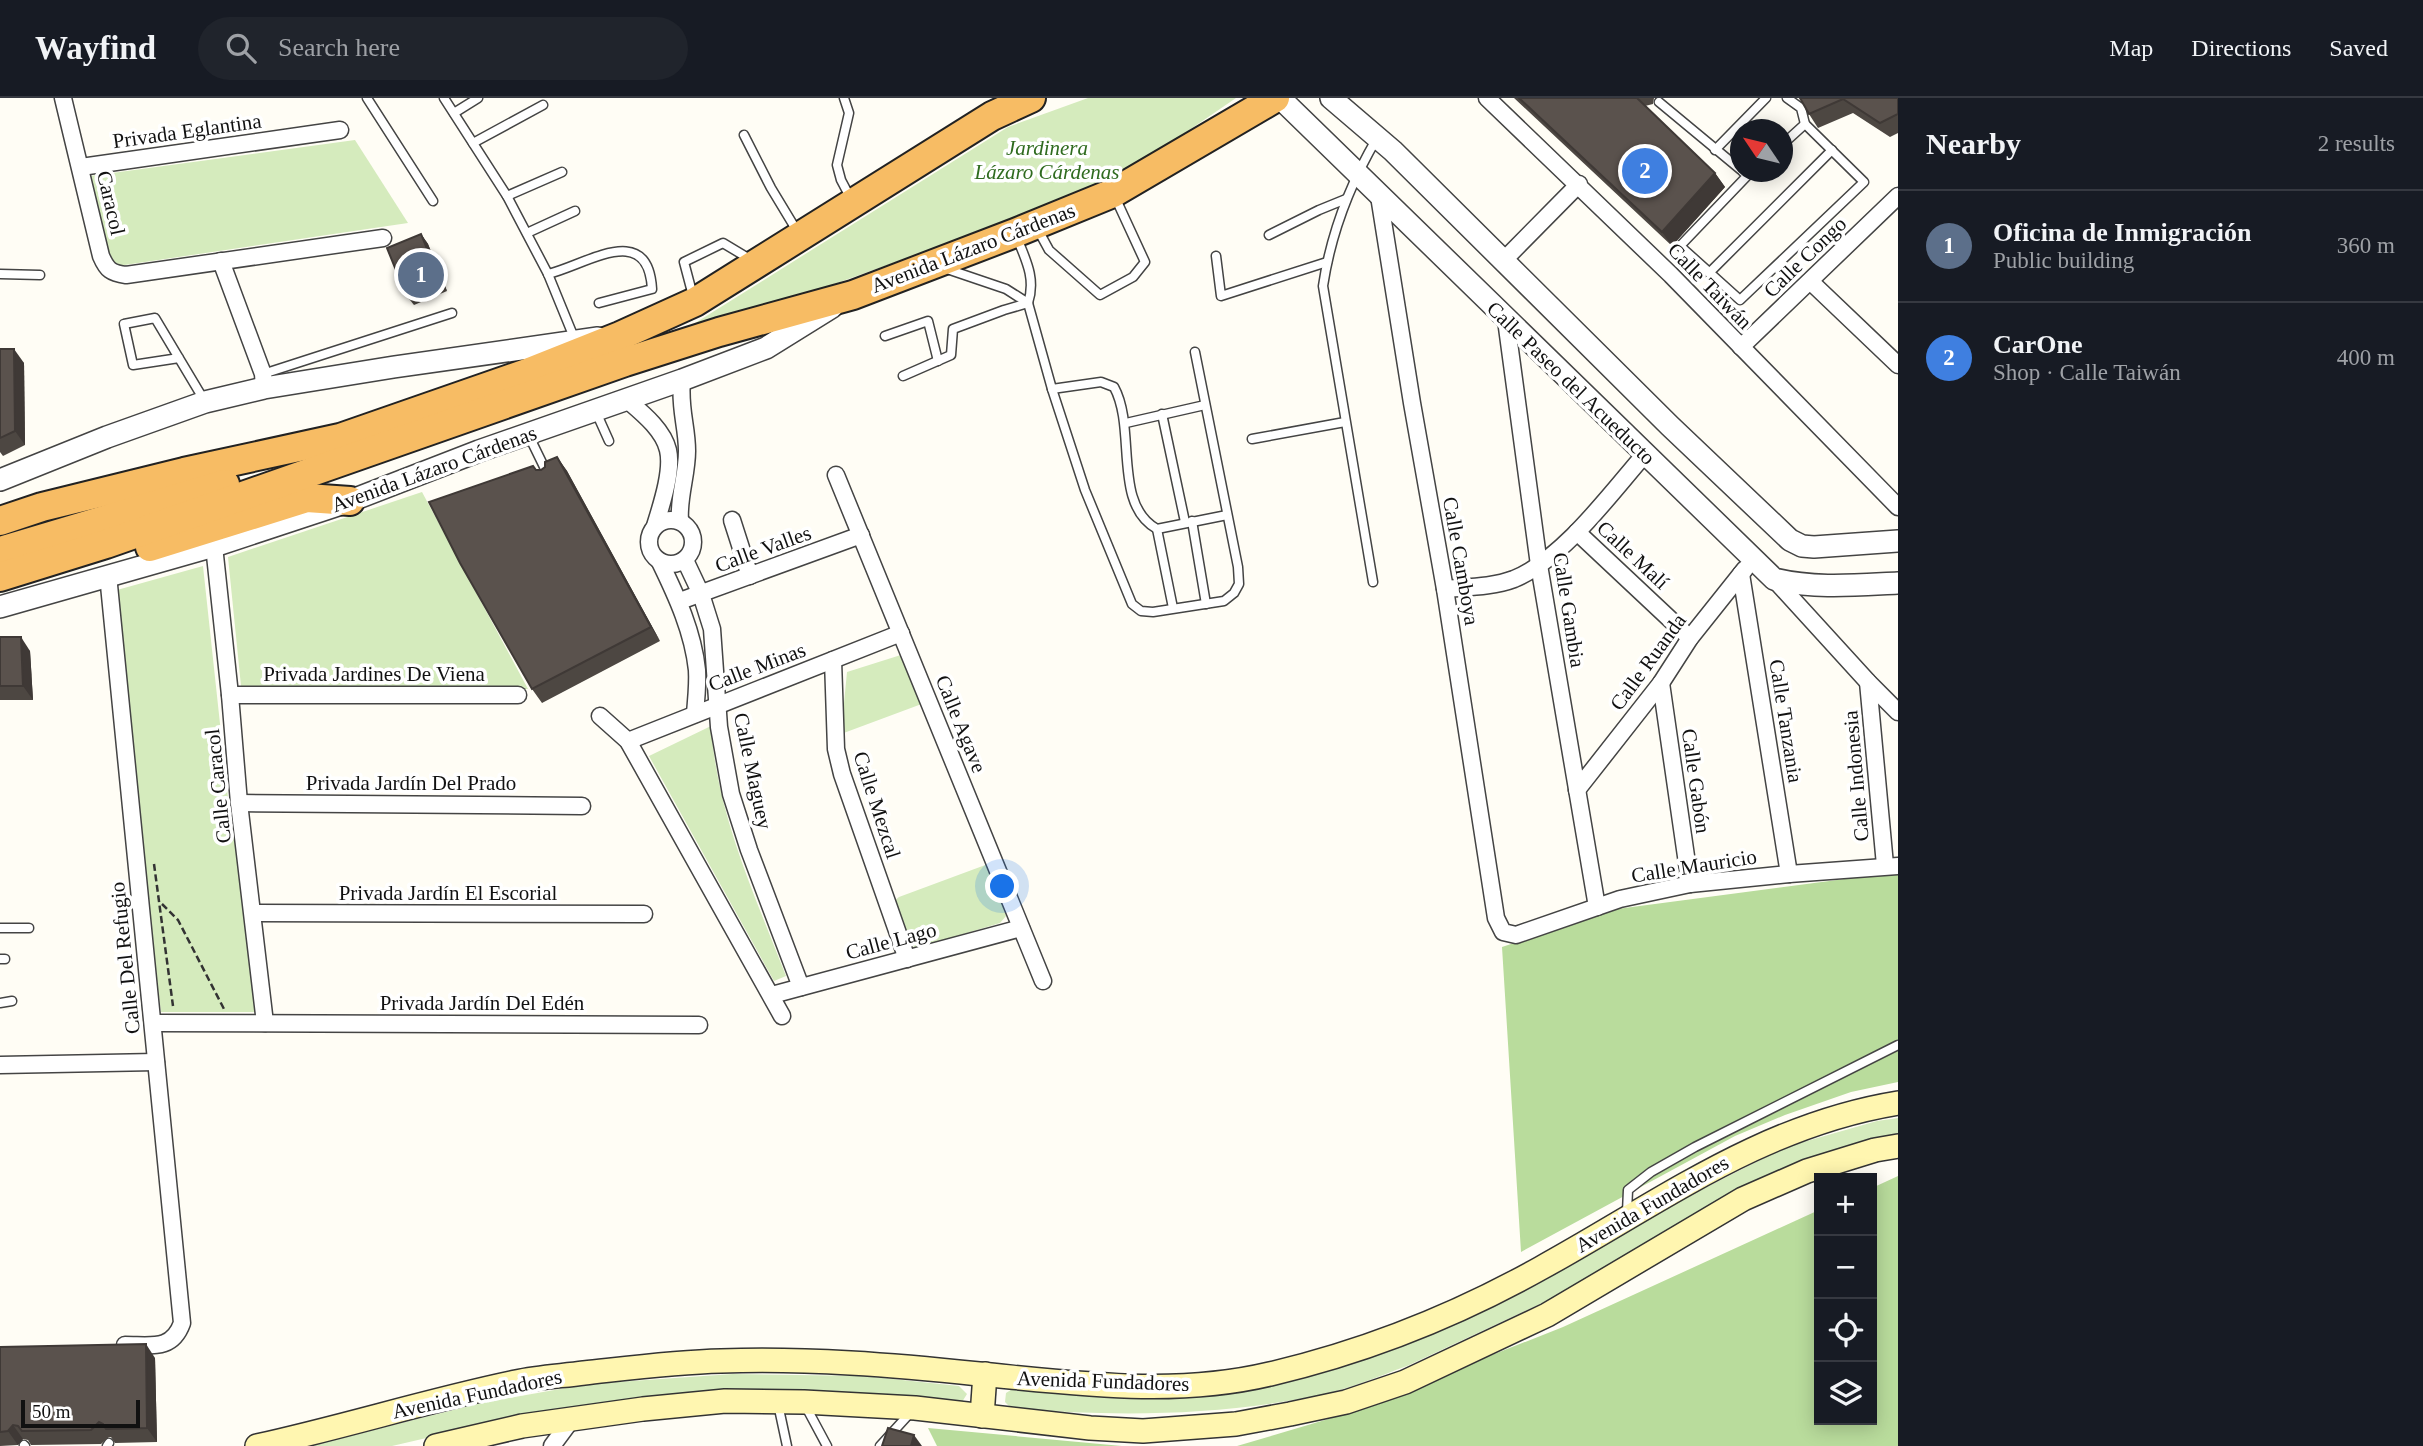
<!DOCTYPE html>
<html lang="en">
<head>
<meta charset="utf-8">
<style>
  body { margin:0; font-family:"Times New Roman",serif; background:#20242c; color:#f1f3f6 }
  .controls { position:absolute; right:21px; bottom:21px; display:grid; overflow:hidden; border-radius:0px; box-shadow:0 4px 18px #0003 }
  .controls button { width:63px; height:63px; display:grid; place-items:center; padding:0; border:0; border-bottom:2px solid #363941; background:#171b24; color:#f1f3f6; font:35px sans-serif }
  .compass { position:absolute; left:1730px; top:21px; width:63px; height:63px; border-radius:50%; background:#171b24; box-shadow:0 4px 18px #0003; rotate:305deg }
  .scale { position:absolute; left:21px; bottom:18px; width:119px; box-sizing:border-box; padding-left:7px; border:4px solid #111; border-top:0; font-size:19px; line-height:24px; white-space:nowrap; color:#111; -webkit-text-stroke:5px #fff; paint-order:stroke }
  .you { position:absolute; left:1003px; top:789px; width:24px; height:24px; margin:-18px; border:5px solid #fff; border-radius:50%; background:#1a73e8; box-shadow:0 0 0 10px #1a73e833 }
  .badge { display:grid; place-items:center; width:46px; height:46px; border-radius:50%; background:#c4262e; color:#fff; font-size:23px; font-weight:700 }
  .pin { position:absolute; translate:-50% -50%; border:4px solid #fff; box-shadow:0 2px 7px #0006 }
  .list { margin:0; padding:0; list-style:none }
  h2 { display:flex; justify-content:space-between; align-items:center; height:91px; margin:0; padding:0 28px; font-size:30px }
  h2 small { font-size:23px; font-weight:400; color:#9ea1a6 }
  .list li { display:grid; grid-template-columns:46px 1fr auto; gap:21px; align-items:center; box-sizing:border-box; height:112px; padding:0 28px; border-top:2px solid #363941 }
  .list b { display:block; font-size:26px; white-space:nowrap }
  .list p { margin:0; font-size:23px; white-space:nowrap; color:#9ea1a6 }
  .list em { font-size:23px; font-style:normal; color:#9ea1a6 }
  .icon { flex:none; width:38px; height:38px; fill:none; stroke:currentColor; stroke-width:2; stroke-linecap:round; stroke-linejoin:round }
  .map { position:relative; flex:none; width:1898px; height:1348px; overflow:hidden }
  header { display:flex; align-items:center; gap:42px; box-sizing:border-box; height:98px; padding:0 35px; background:#171b24; border-bottom:2px solid #363941 }
  header strong { font-size:33px }
  nav { display:flex; gap:38px; margin-inline-start:auto; font-size:24px }
  .search { width:490px; height:63px; background:#20242c; display:flex; align-items:center; gap:18px; box-sizing:border-box; padding:0 24px; border-radius:38px; color:#9ea1a6; font-size:26px }
  main { display:flex }
  aside { flex:1; background:#171b24 }
  .map>svg:first-child { display:block }
</style>
</head>
<body>
<header>
<strong>Wayfind</strong>
<div class="search"><svg class="icon" aria-label="search" viewBox="0 0 24 24"><circle cx="10" cy="10" r="6"/><path d="M15 15l6 6"/></svg>Search here</div>
<nav><a>Map</a><a>Directions</a><a>Saved</a></nav>
</header>
<main>
<div class="map">
<svg width="1898" height="1348" viewBox="0 0 1898 1348">
  <rect width="100%" height="100%" fill="#fffdf5"/>
  <!-- green -->
  <g fill="#d5ebbd">
    <path d="M1088 0H1236L1106 89 686 239 684 232 1008 29Z"/>
    <path d="M355 42 408 125 111 169 90 78Z"/>
    <path d="M422 394 528 591 241 588 228 459Z"/>
    <path d="M203 468 228 700H236L255 914H161L145 788 117 492Z"/>
    <path d="M904 556 927 604 841 636 847 574Z"/>
    <path d="M711 628C717 717 754 795 786 878L774 883 649 658Z"/>
    <path d="M988 766 1006 818 1000 825 917 850 910 847 893 804 899 799Z"/>
    <path d="M1898 1020V1039L1407 1268C1379 1278 1350 1291 1320 1297 1218 1318 1115 1319 1011 1310L1005 1304 1006 1295 1014 1290 1223 1293 1558 1172 1693 1096 1786 1049 1877 1023Z"/>
    <path d="M733 1276 864 1278 959 1288 967 1296 962 1304 859 1297 504 1322 392 1348H310L481 1305 588 1286Z"/>
  </g>
  <!-- forest -->
  <g fill="#b9dc9c">
    <path d="M1898 774V984L1851 994 1785 1017 1735 1038 1521 1154 1502 849 1617 811Z"/>
    <path d="M1898 1078V1348H1237L1335 1319 1563 1229 1819 1112V1322H1872V1090Z"/>
    <path d="M928 1330 1122 1348H937Z"/>
  </g>
  <g fill="none" stroke-linecap="round" stroke-linejoin="round">
    <!-- service casing -->
    <g stroke="#444" stroke-width="11">
      <g id="service">
        <path d="M367 0 433 103"/>
        <path d="M444 0 507 98 548 176 575 242"/>
        <path d="M844 0 849 15 837 67 841 82 851 101"/>
        <path d="M1787 0 1801 10 1805 26"/>
        <path d="M1659 4 1741 72"/>
        <path d="M454 15 478 0"/>
        <path d="M744 37 771 90 797 133"/>
        <path d="M473 45 543 7"/>
        <path d="M1715 52 1766 0"/>
        <path d="M1743 74 1748 77 1680 148 1740 202 1864 84 1805 26 1783 46"/>
        <path d="M507 98 562 74"/>
        <path d="M1037 130 1049 152 1100 197 1133 179 1145 164 1115 99"/>
        <path d="M527 135 575 113"/>
        <path d="M1269 137 1319 112 1346 101"/>
        <path d="M1017 140C1026 162 1036 181 1028 205L1052 291 1085 392 1132 506 1141 513 1153 514 1224 503 1234 495 1239 486 1238 469 1195 254"/>
        <path d="M1216 158 1221 198 1327 164"/>
        <path d="M944 170 1006 191 1028 205"/>
        <path d="M1709 175 1832 52"/>
        <path d="M0 176 40 177"/>
        <path d="M548 176C586 167 648 122 652 191L599 205"/>
        <path d="M693 198 684 164 723 145 753 163"/>
        <path d="M885 238 928 223 938 263"/>
        <path d="M179 260 133 267 124 226 155 220 204 302"/>
        <path d="M263 276 452 215"/>
        <path d="M903 278 951 257 953 231 1004 212 1028 205"/>
        <path d="M1052 291 1101 284 1114 289C1137 331 1112 406 1157 431L1227 417"/>
        <path d="M596 314 609 343"/>
        <path d="M1162 316 1185 424"/>
        <path d="M1126 325 1205 307"/>
        <path d="M529 338 548 377"/>
        <path d="M1252 341 1345 324"/>
        <path d="M1192 423 1206 506"/>
        <path d="M1157 431 1173 510"/>
        <path d="M1373 484 1323 188C1331 135 1350 86 1377 40"/>
        <path d="M0 830H29"/>
        <path d="M0 861H5"/>
        <path d="M0 905 12 903"/>
        <path d="M1627 1114 1628 1092 1651 1074 1695 1049 1898 947"/>
        <path d="M778 1306 787 1348"/>
        <path d="M805 1307 827 1348"/>
        <path d="M24 1347 25 1348"/>
        <path d="M107 1348 109 1345"/>
        <path d="M880 1348 911 1314"/>
      </g>
    </g>
    <!-- minor casing -->
    <g stroke="#444" stroke-width="19">
      <g id="minor">
        <path d="M63 0 101 158C107 172 111 175 126 177L383 140"/>
        <path d="M1487 0 1671 177 1898 409"/>
        <path d="M81 69 340 32"/>
        <path d="M1379 98 1412 305 1445 491 1496 820 1503 834 1516 837 1620 801 1690 786 1789 776 1898 768"/>
        <path d="M1504 162 1579 86"/>
        <path d="M221 163 263 276 264 290"/>
        <path d="M1811 184 1898 267"/>
        <path d="M1506 222 1539 467 1597 809"/>
        <path d="M1741 249 1898 98"/>
        <path d="M626 301C641 314 663 331 668 352 673 373 661 408 655 428"/>
        <path d="M836 377 1043 883"/>
        <circle cx="671" cy="444" r="22"/>
        <path d="M732 422 750 478"/>
        <path d="M680 423C678 400 687 377 687 353 687 328 679 310 682 282"/>
        <path d="M1577 434 1690 540"/>
        <path d="M214 448 230 597 239 705 265 925"/>
        <path d="M685 462 701 496 712 531 719 629 731 696 749 752 801 889"/>
        <path d="M660 464C677 499 693 534 697 572 698 587 696 602 695 616"/>
        <path d="M1741 476 1789 776"/>
        <path d="M108 477 182 1225C172 1253 151 1247 125 1247"/>
        <path d="M1774 481 1868 584 1898 614"/>
        <path d="M1445 491C1468 489 1493 489 1514 481 1563 461 1611 395 1645 356"/>
        <path d="M680 503 861 437"/>
        <path d="M833 562 836 651 842 676 907 861"/>
        <path d="M1868 584 1885 767"/>
        <path d="M1661 585 1690 786"/>
        <path d="M230 597H518"/>
        <path d="M600 618 628 643 782 918"/>
        <path d="M628 643 901 535"/>
        <path d="M1577 692 1661 585 1690 540 1745 471"/>
        <path d="M239 705 582 708"/>
        <path d="M253 815 644 816"/>
        <path d="M772 897 1021 830"/>
        <path d="M154 925 699 927"/>
        <path d="M0 967 156 964"/>
        <path d="M552 1348 572 1321"/>
      </g>
    </g>
    <!-- tertiary casing -->
    <g stroke="#444" stroke-width="24">
      <g id="tertiary">
        <path d="M1280 0 1774 481C1815 491 1856 487 1898 485"/>
        <path d="M1331 0 1393 53 1670 328 1790 442 1802 448 1814 449 1898 443"/>
        <path d="M0 382 107 339 205 304 264 290 394 269 598 240"/>
        <path d="M0 509 214 448 350 403 479 353 682 282 766 250 832 209"/>
      </g>
    </g>
    <!-- secondary casing -->
    <g stroke="#333" stroke-width="26">
      <g id="secondary">
        <path d="M982 1318 985 1276"/>
        <path d="M257 1348C344 1329 429 1302 516 1284 538 1279 562 1278 584 1275 630 1270 676 1264 721 1263 807 1260 894 1267 979 1276 1076 1285 1174 1299 1270 1276 1364 1254 1457 1217 1541 1170 1659 1105 1762 1027 1898 1005"/>
        <path d="M436 1348 522 1328 643 1311 725 1303 804 1304 915 1310 1090 1330 1143 1333 1236 1326 1290 1316 1346 1304 1405 1284 1547 1217 1743 1101 1807 1073 1875 1052 1898 1048"/>
      </g>
    </g>
    <!-- trunk casing -->
    <g stroke="#222" stroke-width="32">
      <g id="trunk">
        <path d="M0 423 42 409 184 374 340 340 527 275 620 238 695 204 992 18 1031 0"/>
        <path d="M150 449 307 400 350 403"/>
        <path d="M0 453 225 386"/>
        <path d="M0 479 106 446 625 264 719 234 853 197 1015 135 1113 95 1275 0"/>
      </g>
    </g>
    <!-- path -->
    <g stroke="#333" stroke-width="2.5" stroke-dasharray="7 3.5" stroke-linecap="butt">
      <path d="M154 766 173 908"/>
      <path d="M162 806 178 822 224 911"/>
    </g>
    <!-- service -->
    <use href="#service" stroke="#fff" stroke-width="8"/>
    <!-- minor -->
    <use href="#minor" stroke="#fff" stroke-width="16"/>
    <!-- tertiary -->
    <use href="#tertiary" stroke="#fff" stroke-width="21"/>
    <!-- secondary -->
    <use href="#secondary" stroke="#fff6b0" stroke-width="23"/>
    <!-- trunk -->
    <use href="#trunk" stroke="#f7bc64" stroke-width="28"/>
  </g>
  <!-- wall -->
  <g fill="#4d4742">
    <path d="M1514 0H1654L1653 6 1645 8 1715 75 1725 89 1672 148Z"/>
    <path d="M1800 0H1898V35L1890 39 1853 15 1818 30 1809 16Z"/>
    <path d="M421 136 428 146 447 193 414 207 406 197Z"/>
    <path d="M0 251 24 265 25 347 3 358 0 354Z"/>
    <path d="M557 359 567 373 660 543 542 605 532 591 536 372H541Z"/>
    <path d="M0 539 30 553 33 602H0Z"/>
    <path d="M0 1249 155 1260 157 1344 115 1345 111 1339H109L101 1346 31 1347 28 1342 23 1341 18 1347 0 1348Z"/>
  </g>
  <!-- shaded-wall -->
  <g fill="#3f3936">
    <path d="M1715 75 1725 89 1672 148 1662 134Z"/>
    <path d="M421 136 428 146 447 193 440 183Z"/>
    <path d="M14 251 24 265 25 347 15 333Z"/>
    <path d="M557 359 567 373 660 543 651 529Z"/>
    <path d="M21 539 30 553 33 602 23 588Z"/>
    <path d="M146 1246 155 1260 157 1344 147 1330Z"/>
    <path d="M13 1327 23 1341 18 1347 8 1333Z"/>
    <path d="M914 1337 922 1348H911Z"/>
  </g>
  <!-- building -->
  <g fill="#5a524d" stroke="#3f3936" stroke-width="2">
    <path d="M1519 0H1637L1715 75 1662 134Z"/>
    <path d="M1800 0H1898V16L1880 25 1843 1 1809 16Z"/>
    <path d="M421 136 440 183 406 197 387 150Z"/>
    <path d="M0 251H14L15 333 0 340Z"/>
    <path d="M557 359 651 529 532 591 460 465 429 404 533 368 536 372H541L545 369V364Z"/>
    <path d="M0 539H21L23 588H0Z"/>
    <path d="M146 1246 147 1330 106 1331 103 1326 99 1324 91 1332 22 1333 18 1328 13 1327 8 1333 0 1334V1249Z"/>
    <path d="M888 1330 914 1337 911 1348H882Z"/>
  </g>
  <g text-anchor="middle" dominant-baseline="central" stroke-width="7" stroke-linejoin="round" paint-order="stroke">
    <!-- street labels -->
    <g font-size="21" fill="#111" stroke="#fff">
      <text transform="translate(187 33) rotate(-8)">Privada Eglantina</text>
      <text transform="translate(111 105) rotate(77)">Caracol</text>
      <text transform="translate(973 150) rotate(-21)">Avenida Lázaro Cárdenas</text>
      <text transform="translate(1805 159) rotate(-44)">Calle Congo</text>
      <text transform="translate(1710 188) rotate(46)">Calle Taiwán</text>
      <text transform="translate(1571 285) rotate(44)">Calle Paseo del Acueducto</text>
      <text transform="translate(434 371) rotate(-20)">Avenida Lázaro Cárdenas</text>
      <text transform="translate(763 451) rotate(-20)">Calle Valles</text>
      <text transform="translate(1633 457) rotate(43)">Calle Malí</text>
      <text transform="translate(1461 463) rotate(80)">Calle Camboya</text>
      <text transform="translate(1569 512) rotate(81)">Calle Gambia</text>
      <text transform="translate(1648 564) rotate(-54)">Calle Ruanda</text>
      <text transform="translate(757 569) rotate(-21)">Calle Minas</text>
      <text x="374" y="576">Privada Jardines De Viena</text>
      <text transform="translate(1786 623) rotate(81)">Calle Tanzania</text>
      <text transform="translate(961 626) rotate(68)">Calle Agave</text>
      <text transform="translate(753 673) rotate(78)">Calle Maguey</text>
      <text transform="translate(1856 678) rotate(-95)">Calle Indonesia</text>
      <text transform="translate(1696 683) rotate(82)">Calle Gabón</text>
      <text x="411" y="685">Privada Jardín Del Prado</text>
      <text transform="translate(218 688) rotate(-96)">Calle Caracol</text>
      <text transform="translate(877 707) rotate(72)">Calle Mezcal</text>
      <text transform="translate(1694 768) rotate(-9)">Calle Mauricio</text>
      <text x="448" y="795">Privada Jardín El Escorial</text>
      <text transform="translate(891 843) rotate(-15)">Calle Lago</text>
      <text transform="translate(125 860) rotate(-96)">Calle Del Refugio</text>
      <text x="482" y="905">Privada Jardín Del Edén</text>
      <text transform="translate(1652 1106) rotate(-30)">Avenida Fundadores</text>
      <text transform="translate(1103 1283) rotate(2)">Avenida Fundadores</text>
      <text transform="translate(477 1296) rotate(-12)">Avenida Fundadores</text>
    </g>
    <!-- park labels -->
    <g font-size="21" font-style="italic" fill="#2f6b1f" stroke="#fff">
      <text x="1047" y="50">Jardinera<tspan x="1047" dy="24">Lázaro Cárdenas</tspan></text>
    </g>
  </g>
</svg>
<div class="controls">
<button>+</button>
<button>−</button>
<button><svg class="icon" aria-label="locate" viewBox="0 0 24 24"><circle cx="12" cy="12" r="6"/><path d="M12 2v4M12 18v4M2 12h4M18 12h4"/></svg></button>
<button><svg class="icon" aria-label="layers" viewBox="0 0 24 24"><path d="M12 4l9 5-9 5-9-5zM3 14l9 5 9-5"/></svg></button>
</div>
<svg class="compass" viewBox="-18 -18 36 36"><path d="M0-13l5 13h-10z" fill="#e53935"/><path d="M0 13l5-13h-10z" fill="#9ea1a6"/></svg>
<div class="scale">50 m</div>
<div class="you"></div>
<div class="pin badge" style="left:421px;top:177px;background:#5c6f8a">1</div>
<div class="pin badge" style="left:1645px;top:73px;background:#3f7fe0">2</div>
</div>
<aside>
<h2>Nearby<small>2 results</small></h2>
<ul class="list">
<li><span class="badge" style="background:#5c6f8a">1</span><div><b>Oficina de Inmigración</b><p>Public building</p></div><em>360 m</em></li>
<li><span class="badge" style="background:#3f7fe0">2</span><div><b>CarOne</b><p>Shop · Calle Taiwán</p></div><em>400 m</em></li>
</ul>
</aside>
</main>
</body>
</html>
